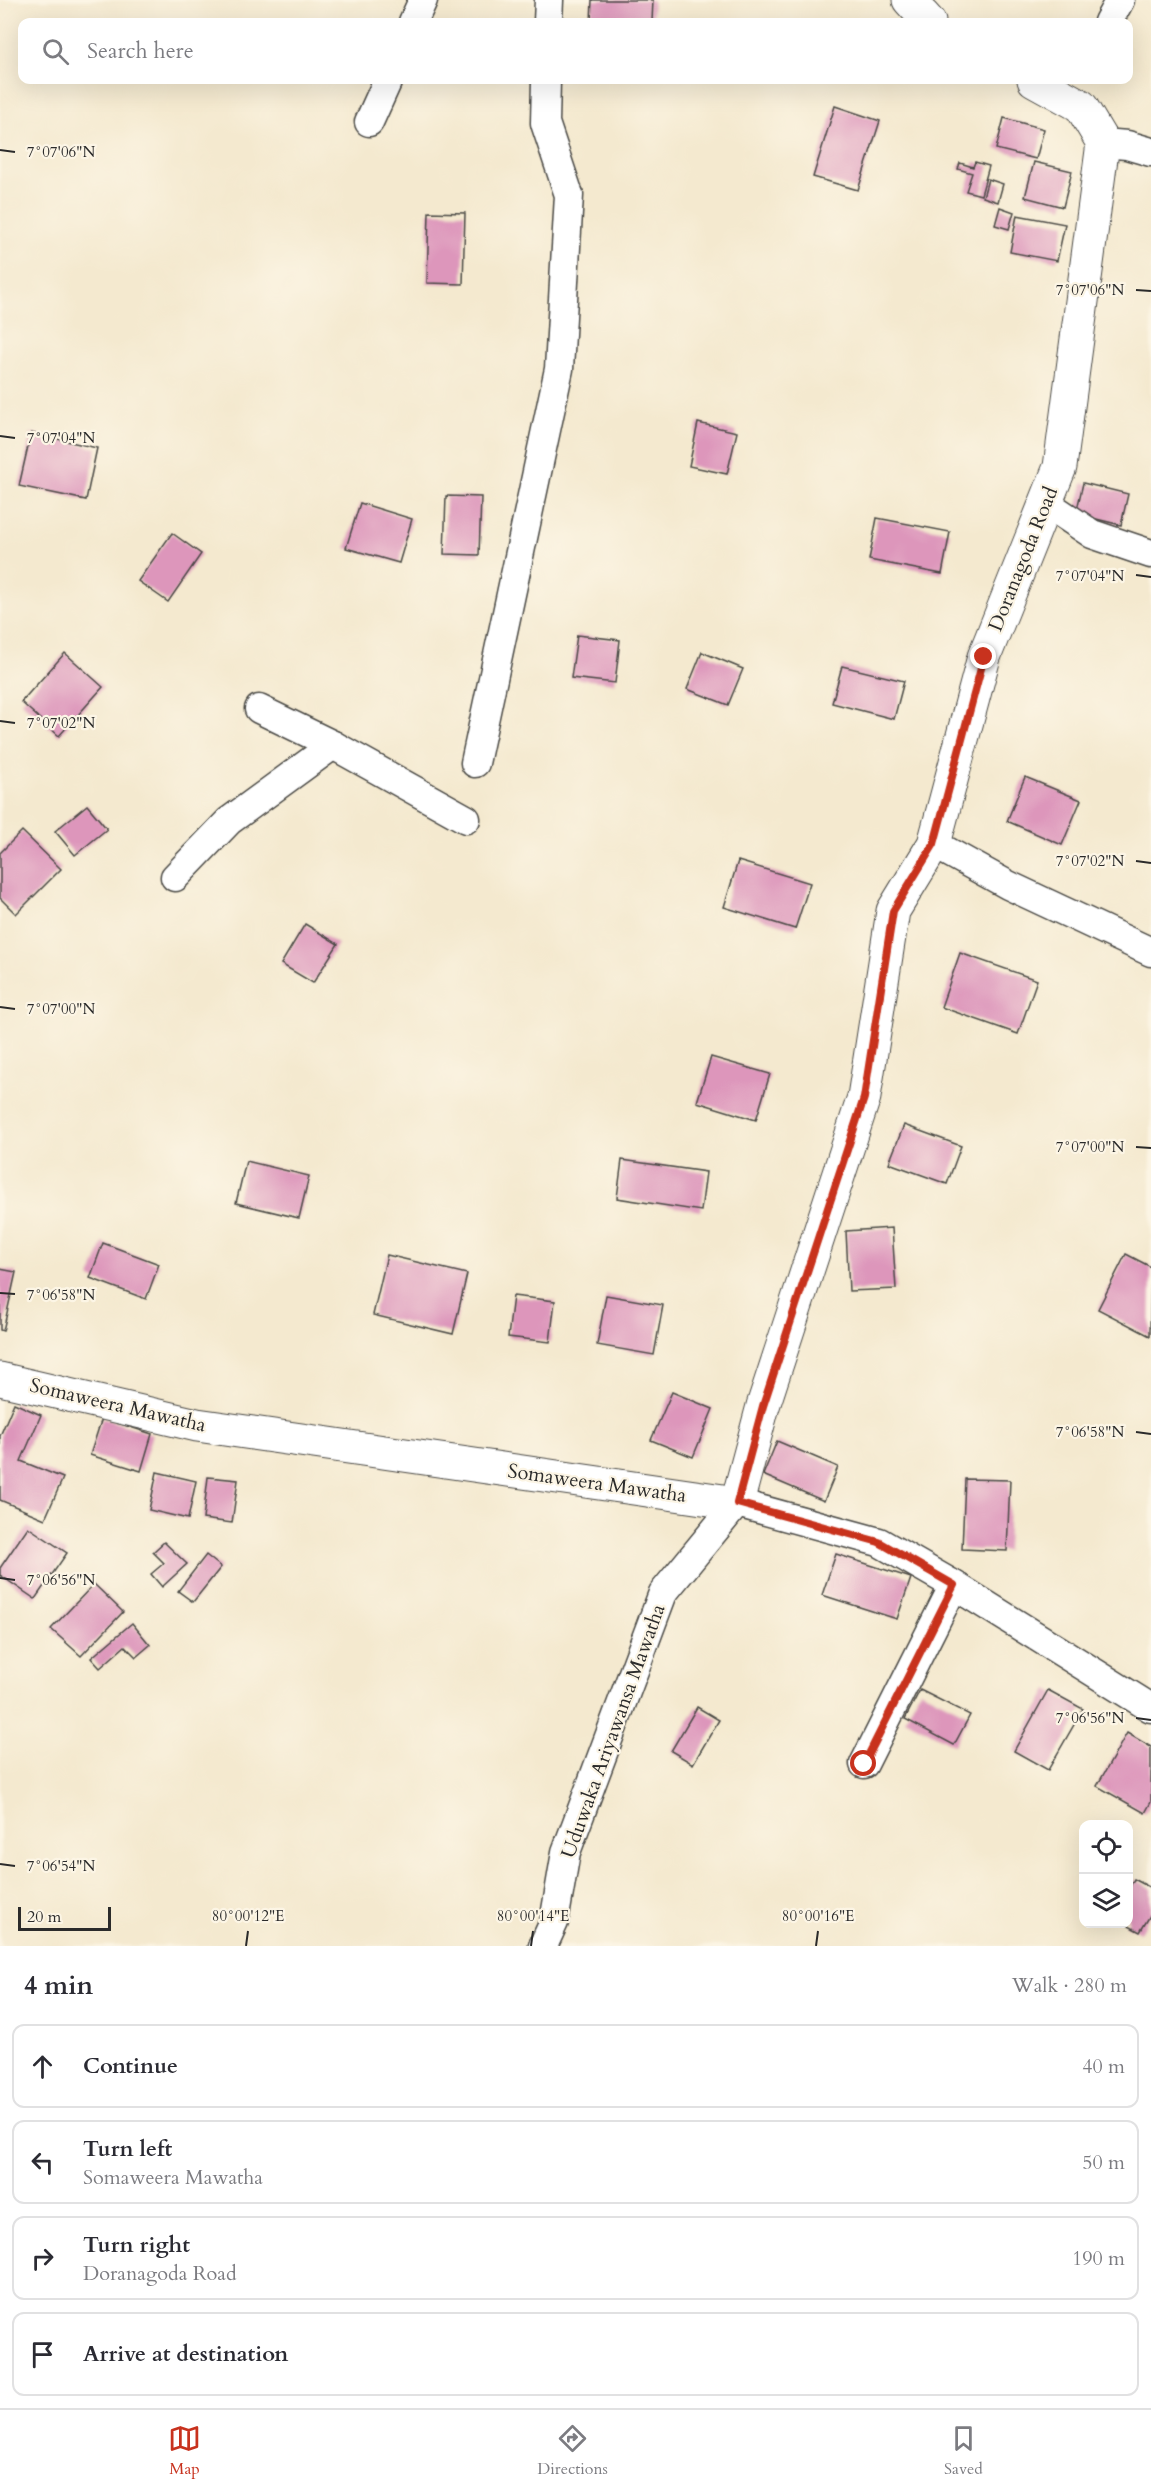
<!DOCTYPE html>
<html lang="en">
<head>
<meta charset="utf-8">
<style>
  body { margin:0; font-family:Cardo,serif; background:#f7f7f7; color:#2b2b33 }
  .controls { position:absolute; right:18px; bottom:18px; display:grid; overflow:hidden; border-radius:12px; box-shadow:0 6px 24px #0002 }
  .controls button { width:54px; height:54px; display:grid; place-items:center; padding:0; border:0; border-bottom:2px solid #e1e1e2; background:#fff; color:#2b2b33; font:30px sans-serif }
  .scale { position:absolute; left:18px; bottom:15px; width:93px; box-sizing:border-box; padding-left:6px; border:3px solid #2b2b2b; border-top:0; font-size:16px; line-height:21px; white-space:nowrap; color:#2b2b2b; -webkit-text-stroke:4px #fcf5e5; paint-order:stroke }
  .stop { position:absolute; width:18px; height:18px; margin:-14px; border:4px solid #c8321e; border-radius:50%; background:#fff }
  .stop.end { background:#c8321e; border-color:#fff; box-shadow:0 2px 6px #0008 }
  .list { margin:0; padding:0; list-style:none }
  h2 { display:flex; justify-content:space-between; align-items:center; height:78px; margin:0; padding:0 24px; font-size:26px }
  h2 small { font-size:20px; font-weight:400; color:#7c7c81 }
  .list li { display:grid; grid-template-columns:39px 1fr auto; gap:18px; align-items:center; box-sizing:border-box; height:84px; margin:0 12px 12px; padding:0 12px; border:2px solid #e1e1e2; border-radius:12px }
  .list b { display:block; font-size:22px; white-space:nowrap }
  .list p { margin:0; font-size:20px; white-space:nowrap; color:#7c7c81 }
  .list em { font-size:20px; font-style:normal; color:#7c7c81 }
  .icon { flex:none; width:33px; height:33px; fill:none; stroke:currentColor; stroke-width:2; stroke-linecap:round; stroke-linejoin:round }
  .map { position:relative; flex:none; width:1151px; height:1946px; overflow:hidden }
  .search { position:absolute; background:#fff; box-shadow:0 6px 24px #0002; left:18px; right:18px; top:18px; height:66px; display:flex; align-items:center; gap:15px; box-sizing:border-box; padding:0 21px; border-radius:12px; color:#7c7c81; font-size:22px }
  .sheet { height:462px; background:#fff }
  nav { display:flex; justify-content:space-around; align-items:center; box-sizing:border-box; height:84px; border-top:2px solid #e1e1e2; background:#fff; font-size:16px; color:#7c7c81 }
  nav a { display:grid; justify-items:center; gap:3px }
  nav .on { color:#c8321e }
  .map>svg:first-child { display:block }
</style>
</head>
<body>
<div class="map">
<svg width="1151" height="1946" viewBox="0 0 1151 1946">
  <rect width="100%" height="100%" fill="#fcf5e5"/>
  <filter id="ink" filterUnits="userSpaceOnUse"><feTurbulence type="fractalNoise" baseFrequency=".0167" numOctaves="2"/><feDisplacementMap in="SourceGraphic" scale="12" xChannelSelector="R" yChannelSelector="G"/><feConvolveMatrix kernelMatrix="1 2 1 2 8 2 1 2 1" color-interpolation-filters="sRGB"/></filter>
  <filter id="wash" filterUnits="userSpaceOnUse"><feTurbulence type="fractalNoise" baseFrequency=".008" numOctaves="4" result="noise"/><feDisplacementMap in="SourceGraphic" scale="24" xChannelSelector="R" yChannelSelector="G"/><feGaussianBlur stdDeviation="1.35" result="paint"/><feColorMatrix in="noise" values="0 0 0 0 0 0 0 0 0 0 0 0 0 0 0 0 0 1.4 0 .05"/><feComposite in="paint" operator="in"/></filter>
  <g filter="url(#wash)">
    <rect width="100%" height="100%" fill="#f4e9cf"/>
    <g id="blocks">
      <!-- building -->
      <g fill="#dd96bb">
        <path d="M592 0H653L652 22H591Z"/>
        <path d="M835 106 880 121 858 190 813 177Z"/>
        <path d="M1004 118 1044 129 1036 159 996 149Z"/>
        <path d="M975 162 989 166 981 195 966 191 972 173 958 169 960 163 973 167Z"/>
        <path d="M1034 162 1072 171 1063 207 1025 197Z"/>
        <path d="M988 179 1003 184 998 202 983 197Z"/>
        <path d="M1000 207 1014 212 1009 229 995 225Z"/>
        <path d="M429 212 465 213 463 284 427 283Z"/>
        <path d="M1017 215 1065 224 1057 261 1010 252Z"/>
        <path d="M698 423 737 432 727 474 689 466Z"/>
        <path d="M31 433 97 448 86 500 19 486Z"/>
        <path d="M1083 483 1128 494 1121 525 1076 514Z"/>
        <path d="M446 496 481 497 479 555 444 554Z"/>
        <path d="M360 503 412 519 399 563 346 548Z"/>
        <path d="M877 518 950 532 942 574 869 560Z"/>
        <path d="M172 533 201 554 168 602 138 581Z"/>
        <path d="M577 635 620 640 615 683 571 678Z"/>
        <path d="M702 652 743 669 728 705 687 689Z"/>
        <path d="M65 653 103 687 59 736 21 702Z"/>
        <path d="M842 666 904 681 894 719 832 703Z"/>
        <path d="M1025 777 1081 800 1062 845 1007 821Z"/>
        <path d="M87 805 107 829 75 855 55 831Z"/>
        <path d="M22 831 61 869 16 914 0 898V853Z"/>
        <path d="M738 861 810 883 795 929 724 907Z"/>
        <path d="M305 924 338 944 313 983 281 964Z"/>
        <path d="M960 953 1037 980 1018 1034 941 1007Z"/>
        <path d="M711 1057 770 1074 756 1120 697 1102Z"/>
        <path d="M904 1125 961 1146 947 1184 889 1163Z"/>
        <path d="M622 1160 706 1172 701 1211 617 1198Z"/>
        <path d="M246 1161 309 1176 299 1218 236 1203Z"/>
        <path d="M892 1228 896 1289 849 1291 846 1231Z"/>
        <path d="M103 1243 159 1264 146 1299 90 1278Z"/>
        <path d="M1126 1254 1151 1267 1150 1336 1098 1309Z"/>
        <path d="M387 1255 467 1274 453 1334 373 1315Z"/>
        <path d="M0 1269 16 1272 3 1331 0 1330Z"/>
        <path d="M606 1295 663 1305 654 1355 597 1345Z"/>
        <path d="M513 1296 555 1301 550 1342 508 1337Z"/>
        <path d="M672 1392 713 1409 693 1457 651 1440Z"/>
        <path d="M14 1403 41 1415 21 1461 63 1478 45 1519 0 1500V1436Z"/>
        <path d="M102 1418 152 1434 141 1471 90 1455Z"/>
        <path d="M777 1441 838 1467 824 1501 763 1475Z"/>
        <path d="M157 1472 196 1481 188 1519 149 1510Z"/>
        <path d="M208 1477 238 1480 232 1523 203 1519Z"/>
        <path d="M965 1479 1010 1480 1007 1551 962 1549Z"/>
        <path d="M28 1527 67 1553 35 1599 0 1575V1568Z"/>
        <path d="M164 1542 187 1564 162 1587 151 1574 164 1563 153 1552Z"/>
        <path d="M836 1554 911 1578 897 1619 822 1595Z"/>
        <path d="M206 1555 221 1567 193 1602 178 1591Z"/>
        <path d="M94 1584 123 1612 81 1656 51 1629Z"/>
        <path d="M132 1623 150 1645 136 1657 125 1646 100 1668 91 1658Z"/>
        <path d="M920 1690 970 1715 954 1745 905 1719Z"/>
        <path d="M1048 1690 1083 1709 1048 1770 1014 1751Z"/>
        <path d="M697 1707 719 1720 693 1764 671 1751Z"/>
        <path d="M1127 1733 1151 1747V1802L1145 1813 1097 1786Z"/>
        <path d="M1134 1879 1151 1888V1914L1140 1932 1125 1924H1128V1890Z"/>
      </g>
    </g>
  </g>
  <g filter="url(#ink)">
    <use href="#blocks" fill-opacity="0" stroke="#494844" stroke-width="1.5"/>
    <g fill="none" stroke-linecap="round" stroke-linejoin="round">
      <!-- street casing -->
      <g stroke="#494844" stroke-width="31">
        <g id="street">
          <path d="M413 22 423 0"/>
          <path d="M548 22 549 0"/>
          <path d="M1108 22 1120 0"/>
          <path d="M369 122 388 80"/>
          <path d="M1103 143 1127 145 1151 152"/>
          <path d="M1046 503 1092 534 1151 554"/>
          <path d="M259 709 333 745 466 819"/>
          <path d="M475 763 559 369 569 195 545 123 546 80"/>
          <path d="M934 844 1008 885 1151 952"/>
          <path d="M175 877 229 821 333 745"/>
          <path d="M864 1764 954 1585"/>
          <path d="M543 1946 554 1922 566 1852 663 1593 737 1503 879 1542 954 1585 1151 1708"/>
        </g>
      </g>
      <!-- secondary casing -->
      <g stroke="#494844" stroke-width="35">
        <g id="secondary">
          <path d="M909 0 929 22"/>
          <path d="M0 1379 197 1425 737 1503 763 1406 864 1097 893 911 934 844 984 657 1060 467 1103 143 1081 106 1034 80"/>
        </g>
      </g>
      <!-- street -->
      <use href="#street" stroke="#fff" stroke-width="28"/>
      <!-- secondary -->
      <use href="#secondary" stroke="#fff" stroke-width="33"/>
    </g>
  </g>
  <g fill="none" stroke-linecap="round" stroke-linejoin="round" filter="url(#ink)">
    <!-- route -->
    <path stroke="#c8321e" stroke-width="8" d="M864 1764 954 1585 879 1542 737 1503 763 1406 864 1098 893 911 934 844 984 657"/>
  </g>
  <!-- ticks -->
  <path fill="none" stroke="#2b2b2b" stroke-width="2" d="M0 150 15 152M1136 290 1151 291M0 436 15 438M1136 575 1151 577M0 721 15 723M1136 861 1151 863M0 1007 15 1009M1136 1147 1151 1148M0 1293 15 1294M1136 1432 1151 1434M0 1578 15 1580M1136 1718 1151 1720M0 1864 15 1866M246 1946 248 1931M531 1946 533 1931M816 1946 818 1931"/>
  <g text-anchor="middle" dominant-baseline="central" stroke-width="4.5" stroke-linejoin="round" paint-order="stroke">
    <!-- street labels -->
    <g font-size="20" fill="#2b2b2b" stroke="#fcf5e5">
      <text transform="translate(1023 559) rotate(-68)">Doranagoda Road</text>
      <text transform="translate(118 1405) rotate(13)">Somaweera Mawatha</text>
      <text transform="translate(597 1483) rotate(8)">Somaweera Mawatha</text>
      <text transform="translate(613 1731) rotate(-70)">Uduwaka Ariyawansa Mawatha</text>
    </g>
  </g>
  <g font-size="15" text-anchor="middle" fill="#2b2b2b" stroke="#fcf5e5" stroke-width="4.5" stroke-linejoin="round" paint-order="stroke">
    <text x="61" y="157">7°07'06"N</text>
    <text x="1090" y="295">7°07'06"N</text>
    <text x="61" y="443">7°07'04"N</text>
    <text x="1090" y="581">7°07'04"N</text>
    <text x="61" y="728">7°07'02"N</text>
    <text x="1090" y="866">7°07'02"N</text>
    <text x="61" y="1014">7°07'00"N</text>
    <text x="1090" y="1152">7°07'00"N</text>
    <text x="61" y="1300">7°06'58"N</text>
    <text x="1090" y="1437">7°06'58"N</text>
    <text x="61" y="1585">7°06'56"N</text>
    <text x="1090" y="1723">7°06'56"N</text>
    <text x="61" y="1871">7°06'54"N</text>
    <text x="248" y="1921">80°00'12"E</text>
    <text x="533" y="1921">80°00'14"E</text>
    <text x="818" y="1921">80°00'16"E</text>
  </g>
</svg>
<div class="controls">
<button><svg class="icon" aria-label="locate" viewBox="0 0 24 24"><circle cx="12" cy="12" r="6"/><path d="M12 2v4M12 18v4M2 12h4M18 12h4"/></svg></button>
<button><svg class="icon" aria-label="layers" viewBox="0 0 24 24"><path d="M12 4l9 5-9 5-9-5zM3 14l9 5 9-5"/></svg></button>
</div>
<div class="scale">20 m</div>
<div class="stop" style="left:864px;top:1764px"></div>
<div class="stop end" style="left:984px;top:657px"></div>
<div class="search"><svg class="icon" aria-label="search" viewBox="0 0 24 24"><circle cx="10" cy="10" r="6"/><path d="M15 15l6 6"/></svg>Search here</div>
</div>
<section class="sheet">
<h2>4 min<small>Walk · 280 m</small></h2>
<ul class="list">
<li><svg class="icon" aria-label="ahead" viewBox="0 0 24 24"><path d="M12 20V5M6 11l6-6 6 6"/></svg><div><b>Continue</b></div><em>40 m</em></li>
<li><svg class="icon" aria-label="left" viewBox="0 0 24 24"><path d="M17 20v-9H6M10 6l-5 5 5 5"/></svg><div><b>Turn left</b><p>Somaweera Mawatha</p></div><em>50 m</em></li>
<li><svg class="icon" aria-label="right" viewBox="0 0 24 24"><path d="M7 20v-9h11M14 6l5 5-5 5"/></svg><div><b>Turn right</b><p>Doranagoda Road</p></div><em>190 m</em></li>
<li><svg class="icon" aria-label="arrive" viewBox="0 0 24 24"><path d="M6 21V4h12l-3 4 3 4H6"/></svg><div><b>Arrive at destination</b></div></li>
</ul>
</section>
<nav>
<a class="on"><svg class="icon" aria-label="map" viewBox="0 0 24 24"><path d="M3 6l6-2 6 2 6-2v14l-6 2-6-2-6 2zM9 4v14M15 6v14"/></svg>Map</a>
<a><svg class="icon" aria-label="directions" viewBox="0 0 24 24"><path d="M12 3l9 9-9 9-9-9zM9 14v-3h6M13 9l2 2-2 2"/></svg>Directions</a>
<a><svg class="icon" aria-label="saved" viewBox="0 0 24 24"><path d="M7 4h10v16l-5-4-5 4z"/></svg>Saved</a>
</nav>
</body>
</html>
